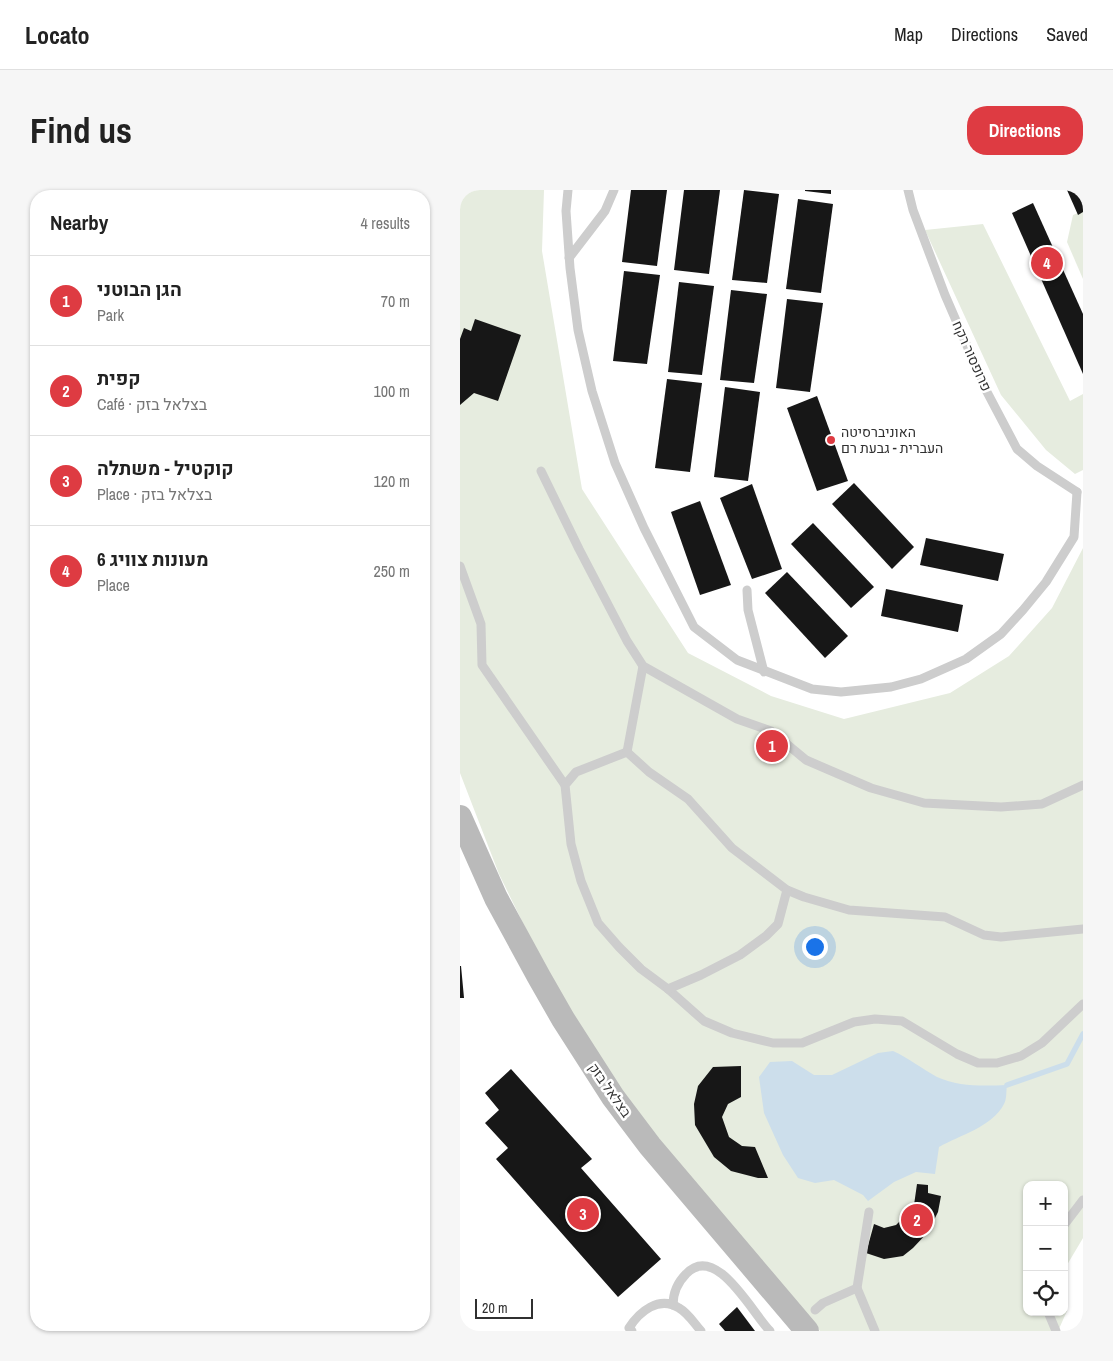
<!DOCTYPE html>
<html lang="en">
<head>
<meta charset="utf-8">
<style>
  body { margin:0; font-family:"Archivo Narrow",Heebo,sans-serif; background:#f6f6f6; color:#222 }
  .controls { position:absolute; right:15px; bottom:15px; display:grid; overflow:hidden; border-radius:10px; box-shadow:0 1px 4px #0004 }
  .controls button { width:45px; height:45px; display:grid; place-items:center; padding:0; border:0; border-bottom:1px solid #e0e0e0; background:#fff; color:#222; font:25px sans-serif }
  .scale { position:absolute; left:15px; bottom:12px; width:58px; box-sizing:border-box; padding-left:5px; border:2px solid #303030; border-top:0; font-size:14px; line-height:18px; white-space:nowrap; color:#303030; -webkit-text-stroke:4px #fff; paint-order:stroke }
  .you { position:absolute; left:354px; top:756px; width:18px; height:18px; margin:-12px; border:4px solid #fff; border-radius:50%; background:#1a73e8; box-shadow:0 0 0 8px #1a73e833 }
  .badge { display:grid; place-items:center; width:32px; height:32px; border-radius:50%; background:#de3b42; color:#fff; font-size:16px; font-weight:700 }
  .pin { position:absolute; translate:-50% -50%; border:2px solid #fff; box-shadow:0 1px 5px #0006 }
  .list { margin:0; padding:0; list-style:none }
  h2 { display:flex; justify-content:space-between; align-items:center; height:65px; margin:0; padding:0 20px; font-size:21px }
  h2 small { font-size:16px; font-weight:400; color:#767676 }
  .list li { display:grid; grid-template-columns:32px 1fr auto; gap:15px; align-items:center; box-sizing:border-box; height:90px; padding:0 20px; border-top:1px solid #e0e0e0 }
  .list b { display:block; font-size:19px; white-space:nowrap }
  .list p { margin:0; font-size:16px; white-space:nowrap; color:#767676 }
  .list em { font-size:16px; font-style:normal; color:#767676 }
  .icon { flex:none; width:28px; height:28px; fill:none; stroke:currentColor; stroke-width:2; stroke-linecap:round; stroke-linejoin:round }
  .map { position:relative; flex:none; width:623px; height:1141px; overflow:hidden; border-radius:20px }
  header { display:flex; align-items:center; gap:30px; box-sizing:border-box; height:70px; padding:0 25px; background:#fff; border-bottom:1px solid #e0e0e0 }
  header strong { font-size:24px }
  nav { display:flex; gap:28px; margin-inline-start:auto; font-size:18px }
  .intro { display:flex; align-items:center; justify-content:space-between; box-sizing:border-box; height:120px; padding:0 30px }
  h1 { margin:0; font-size:35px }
  .button { padding:12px 22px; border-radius:20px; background:#de3b42; color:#fff; font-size:18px; font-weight:700 }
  main { display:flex; gap:30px; padding:0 30px }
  aside { flex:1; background:#fff; border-radius:20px; box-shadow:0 1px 4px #0004 }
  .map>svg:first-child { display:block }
</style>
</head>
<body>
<header>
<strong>Locato</strong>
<nav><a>Map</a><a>Directions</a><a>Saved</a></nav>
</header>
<div class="intro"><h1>Find us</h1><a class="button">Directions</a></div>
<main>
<aside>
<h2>Nearby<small>4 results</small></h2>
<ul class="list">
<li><span class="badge">1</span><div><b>הגן הבוטני</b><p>Park</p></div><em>70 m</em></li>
<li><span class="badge">2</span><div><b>קפית</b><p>Café · בצלאל בזק</p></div><em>100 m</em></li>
<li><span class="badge">3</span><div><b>קוקטיל - משתלה</b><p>Place · בצלאל בזק</p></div><em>120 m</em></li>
<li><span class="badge">4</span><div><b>מעונות צוויג 6</b><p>Place</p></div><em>250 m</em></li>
</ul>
</aside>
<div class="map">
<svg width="623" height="1141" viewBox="0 0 623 1141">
  <rect width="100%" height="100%" fill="#fff"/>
  <!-- green -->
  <g fill="#e6ecdf">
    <path d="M13 0H84L82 61 122 299 228 463 311 506 384 529 490 503 549 466 592 418 623 358V1048L604 1080V995H567V1122H604V1118L607 1121 598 1141H360L314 1089 165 908 85 778 39 684 0 583V9Z"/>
    <path d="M623 21V89L607 52 613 25Z"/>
    <path d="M523 34 610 211 623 204V280L615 284 586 260 541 205 465 40Z"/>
  </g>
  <!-- water -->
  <path fill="#ccdeeb" d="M433 861C449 868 462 879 477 887 499 897 523 896 547 895 546 901 547 909 544 914 532 937 500 945 479 957L475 984 456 982 434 992 408 1011 403 1005 374 990 355 993 338 988 323 965 304 923 299 887 310 872 332 871 354 885H372L418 863Z"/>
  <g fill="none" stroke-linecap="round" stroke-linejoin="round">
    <!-- stream -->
    <path stroke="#ccdeeb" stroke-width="5.5" d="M547 895 607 874 623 844"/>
  </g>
  <!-- building -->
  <g fill="#171717">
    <path d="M171 0H207L197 76 162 72Z"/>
    <path d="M224 0H260L249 84 214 80Z"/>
    <path d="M284 0 319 4 307 93 272 90Z"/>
    <path d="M345 0H371V4L345 1Z"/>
    <path d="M607 0H623V22L618 25Z"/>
    <path d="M338 9 373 14 361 103 326 99Z"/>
    <path d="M573 13 623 124V184L552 23Z"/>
    <path d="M164 81 200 85 187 174 153 171Z"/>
    <path d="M219 92 254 96 242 185 208 182Z"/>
    <path d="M271 100 307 104 294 193 260 190Z"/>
    <path d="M327 109 363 113 350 202 316 198Z"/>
    <path d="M15 129 61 145 38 211 14 203 0 215V149L4 138 11 141Z"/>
    <path d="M207 189 242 193 230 282 195 278Z"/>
    <path d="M265 197 300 202 288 291 254 287Z"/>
    <path d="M357 206 388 291 357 301 327 218Z"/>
    <path d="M394 293 454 357 432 379 372 314Z"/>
    <path d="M292 294 322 379 292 389 260 308Z"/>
    <path d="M240 311 271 395 240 405 211 322Z"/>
    <path d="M353 333 414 397 391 418 331 354Z"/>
    <path d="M466 348 544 364 538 391 460 375Z"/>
    <path d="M327 382 388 446 365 468 305 403Z"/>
    <path d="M426 399 503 415 498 442 421 426Z"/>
    <path d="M0 776H1L4 808H0Z"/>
    <path d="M281 876V907L268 914 262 927 269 947 282 956 295 957 308 988H298L271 981 254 967 235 935 234 914 238 896 253 877Z"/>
    <path d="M51 879 132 969 121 978 201 1069 158 1107 36 969 48 958 25 933 39 920 25 903Z"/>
    <path d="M457 994 468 995V1003L481 1006 478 1022 468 1042 453 1058 443 1066 424 1069 406 1063 414 1034 424 1038 436 1035 445 1026 454 1015Z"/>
    <path d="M277 1117 295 1141H265L259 1134Z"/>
  </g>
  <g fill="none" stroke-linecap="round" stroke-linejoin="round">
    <!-- lane -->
    <g stroke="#cdcdcd" stroke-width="9">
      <path d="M108 0 106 21 110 78 118 140 132 201 155 273 184 338 234 437 277 470 352 499 381 502 431 497 461 489 506 469 541 444 563 420 586 392 614 347 617 302"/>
      <path d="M448 0 453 20 485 105 527 202 557 259 577 276 617 302"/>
      <path d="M109 68 145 21 154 0"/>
      <path d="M81 281 119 359 167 451 183 476 277 529 311 541 346 570 411 598 464 613 541 617 582 614 623 595"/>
      <path d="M0 376 21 434 22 475 105 595"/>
      <path d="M287 400 288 420 304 482"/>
      <path d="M167 562 116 582 105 595 111 654 121 691 138 733 159 757 181 779 208 799 244 831 272 843 313 853H342L394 832 415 829 442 831 497 864 518 873H537L561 866 582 853 623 814"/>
      <path d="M167 562 189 582 228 609 272 658 327 700 344 707 389 720 485 727 524 745 541 747 623 739"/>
      <path d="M167 562 183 476"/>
      <path d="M208 799 241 785 280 765 306 746 318 734 327 700"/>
      <path d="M604 1035 623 1010"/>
      <path d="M397 1098 409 1022"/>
      <path d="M213 1115C213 1102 217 1093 226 1084 256 1052 292 1123 310 1141"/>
      <path d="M355 1120 363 1113 397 1098 415 1141"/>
      <path d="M588 1122 596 1141"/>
      <path d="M172 1141 169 1138C179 1122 199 1105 219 1118 228 1123 234 1133 241 1141"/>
    </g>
    <!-- secondary -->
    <path stroke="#bababa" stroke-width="24" d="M0 627 36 708 79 787 103 829 153 907 190 956 347 1141"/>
  </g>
  <!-- markers -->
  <circle fill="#de3b42" stroke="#fff" stroke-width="2" cx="371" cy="250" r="5"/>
  <g text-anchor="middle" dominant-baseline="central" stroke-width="5" stroke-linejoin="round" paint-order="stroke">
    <!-- street labels -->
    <g font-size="14" fill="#303030" stroke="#fff">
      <text transform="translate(512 166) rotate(66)">פרופסור רקח</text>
      <text transform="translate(150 900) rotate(55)">בצלאל בזק</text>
    </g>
    <!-- poi labels -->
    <g font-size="14" fill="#303030" stroke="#fff" text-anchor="start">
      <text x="381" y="242">האוניברסיטה<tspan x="381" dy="16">העברית - גבעת רם</tspan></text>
    </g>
  </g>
</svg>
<div class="controls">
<button>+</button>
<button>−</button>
<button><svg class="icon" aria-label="locate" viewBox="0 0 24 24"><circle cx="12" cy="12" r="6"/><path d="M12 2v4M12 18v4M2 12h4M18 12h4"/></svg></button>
</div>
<div class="scale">20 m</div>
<div class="you"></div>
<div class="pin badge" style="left:312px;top:556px">1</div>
<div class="pin badge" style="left:457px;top:1030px">2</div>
<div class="pin badge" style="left:123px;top:1024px">3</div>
<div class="pin badge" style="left:587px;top:73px">4</div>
</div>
</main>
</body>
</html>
